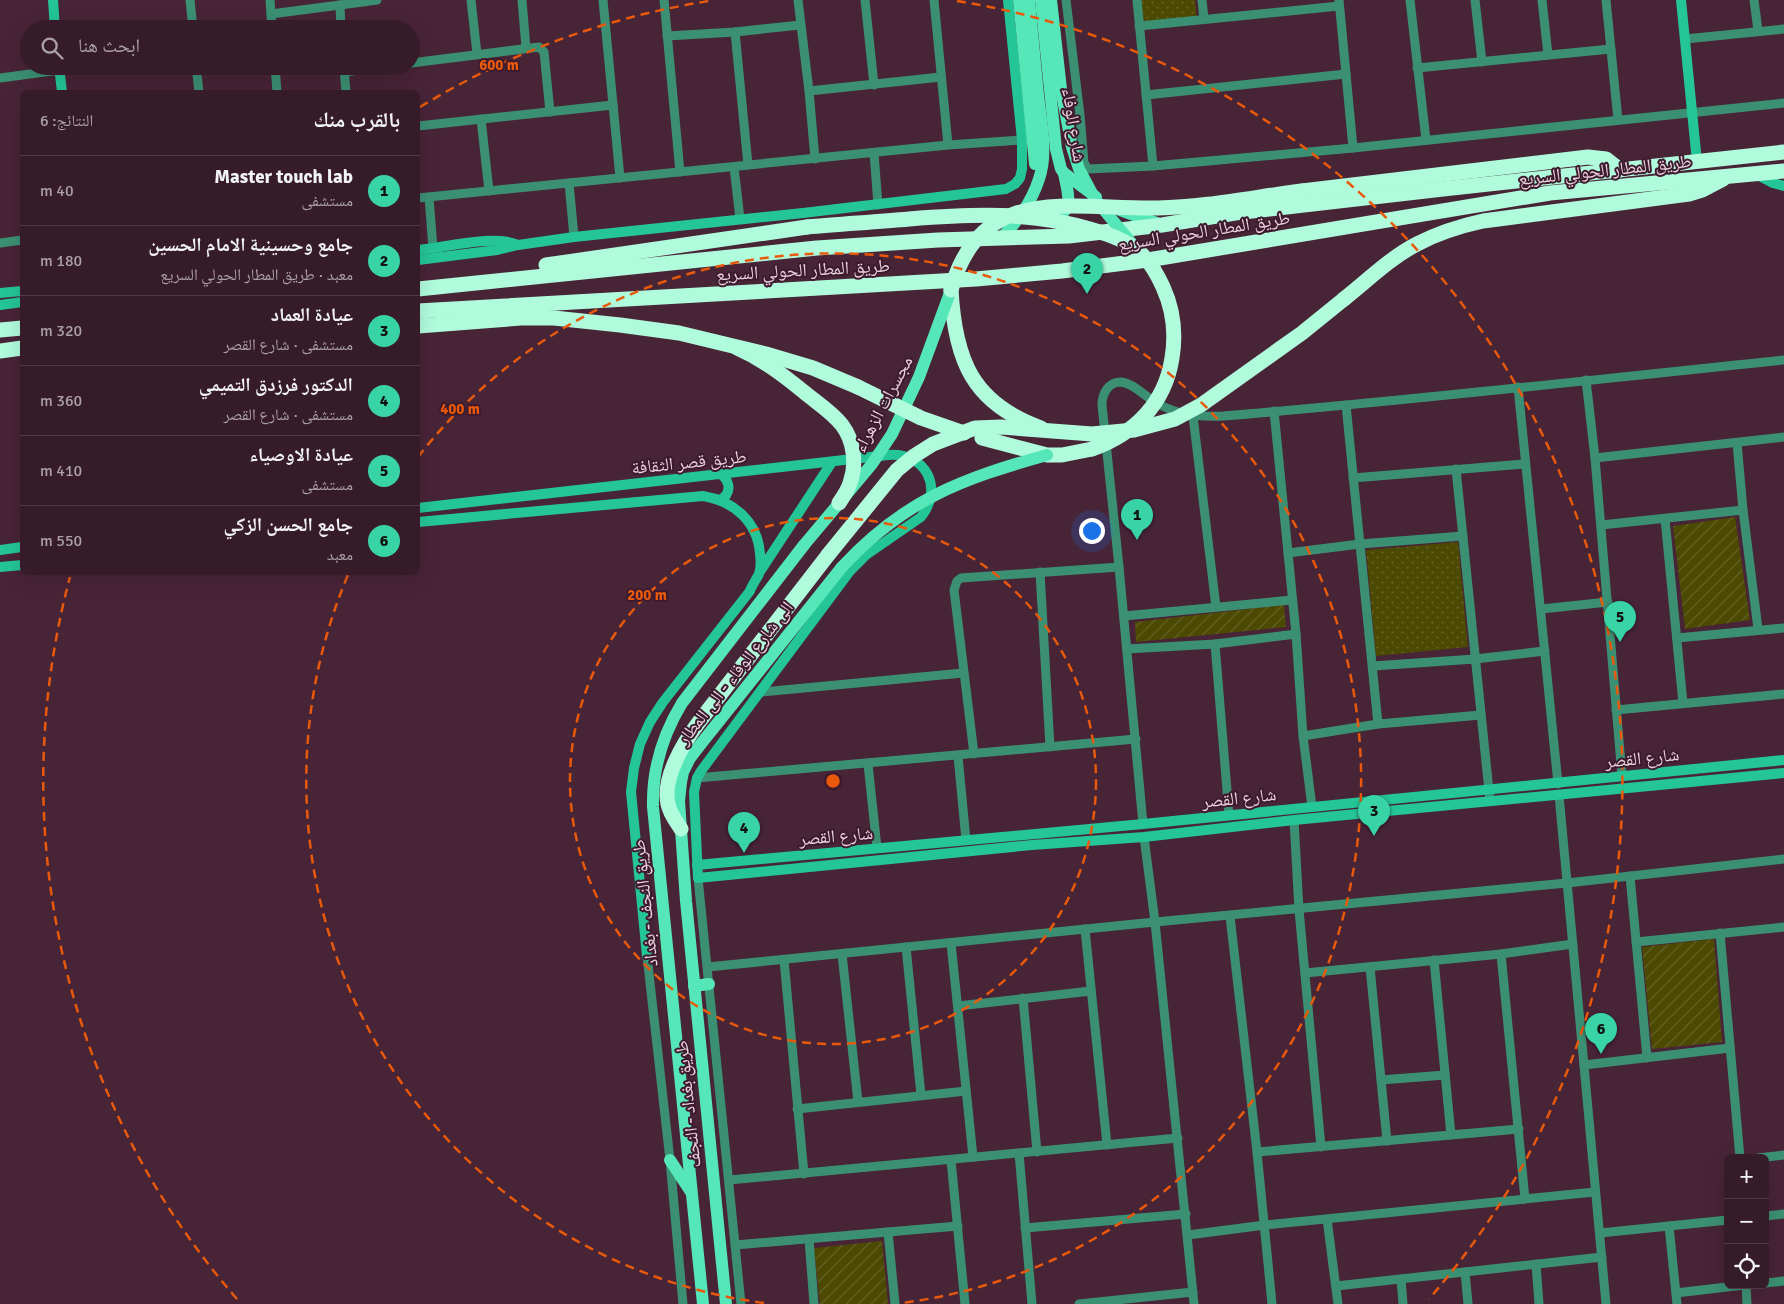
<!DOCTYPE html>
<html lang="ar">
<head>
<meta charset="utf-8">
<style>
  body { margin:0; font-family:Signika,"Noto Naskh Arabic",sans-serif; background:#412835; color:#f1f3f6; direction:rtl }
  .controls { position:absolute; right:15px; bottom:15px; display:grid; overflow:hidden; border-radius:8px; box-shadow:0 5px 20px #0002 }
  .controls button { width:45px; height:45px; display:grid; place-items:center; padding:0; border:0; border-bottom:1px solid #503946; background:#361b29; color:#f1f3f6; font:25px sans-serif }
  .you { position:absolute; left:1091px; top:530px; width:18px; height:18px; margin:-12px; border:4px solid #fff; border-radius:50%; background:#1a73e8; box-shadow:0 0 0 8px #1a73e833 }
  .badge { display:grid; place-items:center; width:32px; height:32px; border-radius:50%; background:#39d4a5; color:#111; font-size:16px; font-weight:700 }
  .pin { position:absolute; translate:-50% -41px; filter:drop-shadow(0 1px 2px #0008) }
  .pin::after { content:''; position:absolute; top:26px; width:18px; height:15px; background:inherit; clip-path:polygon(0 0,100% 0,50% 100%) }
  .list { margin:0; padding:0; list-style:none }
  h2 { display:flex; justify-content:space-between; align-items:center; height:65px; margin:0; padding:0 20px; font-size:21px }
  h2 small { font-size:16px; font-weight:400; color:#aaa1a8 }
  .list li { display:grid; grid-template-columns:32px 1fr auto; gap:15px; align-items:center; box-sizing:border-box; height:70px; padding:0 20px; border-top:1px solid #503946 }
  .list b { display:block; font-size:19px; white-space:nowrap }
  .list p { margin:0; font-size:16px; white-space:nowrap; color:#aaa1a8 }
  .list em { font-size:16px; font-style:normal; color:#aaa1a8 }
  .icon { flex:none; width:28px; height:28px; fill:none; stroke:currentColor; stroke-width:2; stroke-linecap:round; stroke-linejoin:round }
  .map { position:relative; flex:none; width:1784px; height:1304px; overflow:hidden; direction:ltr }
  .search { position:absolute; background:#361b29; box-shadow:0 5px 20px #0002; left:20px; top:20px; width:400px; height:55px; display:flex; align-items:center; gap:12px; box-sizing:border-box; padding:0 18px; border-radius:28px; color:#aaa1a8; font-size:19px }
  .panel { position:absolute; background:#361b29; box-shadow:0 5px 20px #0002; left:20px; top:90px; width:400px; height:485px; border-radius:8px; direction:rtl }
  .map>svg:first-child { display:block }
</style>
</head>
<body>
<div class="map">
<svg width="1784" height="1304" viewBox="0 0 1784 1304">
  <defs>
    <pattern id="grass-dots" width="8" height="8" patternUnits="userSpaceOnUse" patternTransform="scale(1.25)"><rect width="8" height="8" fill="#4b4902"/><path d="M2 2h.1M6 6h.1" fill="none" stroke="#656226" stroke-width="1.8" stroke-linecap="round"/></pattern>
    <pattern id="garden-furrows" width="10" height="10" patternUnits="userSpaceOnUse" patternTransform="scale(1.25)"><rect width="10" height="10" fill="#4b4902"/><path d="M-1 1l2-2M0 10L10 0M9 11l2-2" fill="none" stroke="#656226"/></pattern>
  </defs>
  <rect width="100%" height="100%" fill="#482437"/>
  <!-- grass -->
  <g fill="url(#grass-dots)">
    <path d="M1141 0H1195L1197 19 1143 23Z"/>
    <path d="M1458 542 1468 647 1376 656 1366 550Z"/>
  </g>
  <!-- garden -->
  <g fill="url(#garden-furrows)">
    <path d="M1735 517 1750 620 1685 629 1673 526Z"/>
    <path d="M1284 605 1286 627 1136 642 1135 622Z"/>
    <path d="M1714 939 1722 1042 1652 1049 1642 947Z"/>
    <path d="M882 1241 888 1304H820L814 1248Z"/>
  </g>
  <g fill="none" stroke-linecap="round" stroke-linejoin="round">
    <!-- street -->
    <g stroke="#3b9073" stroke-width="9">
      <path d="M190 0 193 29"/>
      <path d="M270 0 272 29"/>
      <path d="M471 0 477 54"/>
      <path d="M522 0 526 48"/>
      <path d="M603 0 620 178"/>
      <path d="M664 0 680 172"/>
      <path d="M798 0 809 91 815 159"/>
      <path d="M865 0 874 85"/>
      <path d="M934 0 948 145"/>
      <path d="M1066 0 1080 115 1084 163 1088 169 1153 166 1353 148 1784 103"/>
      <path d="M1137 0 1153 166"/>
      <path d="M1202 0 1204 19"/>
      <path d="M1339 0 1353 148"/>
      <path d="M1410 0 1426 140"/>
      <path d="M1475 0 1482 62"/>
      <path d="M1542 0 1548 55"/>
      <path d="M1606 0 1618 120"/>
      <path d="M1754 0 1758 31"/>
      <path d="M340 5 377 0"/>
      <path d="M271 14 340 5 341 29"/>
      <path d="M1139 26 1339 6"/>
      <path d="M735 32 748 165"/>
      <path d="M667 36 735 32 800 25"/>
      <path d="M1685 39 1784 29"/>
      <path d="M411 63 539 47 544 52 550 112"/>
      <path d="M196 66 199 92"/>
      <path d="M275 66 277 92"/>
      <path d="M344 68 346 92"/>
      <path d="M1417 68 1611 49"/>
      <path d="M345 72 388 66"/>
      <path d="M0 78 60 70"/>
      <path d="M809 91 941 77"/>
      <path d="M1146 95 1346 74"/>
      <path d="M481 119 489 191"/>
      <path d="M418 126 613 105"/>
      <path d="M874 153 878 205"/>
      <path d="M734 167 740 219"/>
      <path d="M569 183 574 237"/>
      <path d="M429 197 433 249"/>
      <path d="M418 198 948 145 1022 140"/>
      <path d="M0 243 22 240"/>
      <path d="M1586 380 1595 458 1622 776"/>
      <path d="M1518 387 1558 784"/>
      <path d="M1346 405 1378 724"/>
      <path d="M1274 411 1296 634 1303 736 1312 807"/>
      <path d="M1193 416 1216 607"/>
      <path d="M1737 443 1743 510 1758 629"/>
      <path d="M1595 458 1784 437"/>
      <path d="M1456 469 1490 801"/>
      <path d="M1353 478 1524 464"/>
      <path d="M1665 519 1683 703"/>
      <path d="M1601 525 1743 510"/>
      <path d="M1288 553 1360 544 1463 536"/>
      <path d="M1040 572 1050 747"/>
      <path d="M1541 609 1608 602"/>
      <path d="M1124 616 1292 600"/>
      <path d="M1677 638 1784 628"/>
      <path d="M1215 644 1229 815"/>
      <path d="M1127 649 1215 644 1296 634"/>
      <path d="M1373 666 1475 659 1545 651"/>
      <path d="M761 692 963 673"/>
      <path d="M1616 710 1784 694"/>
      <path d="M1303 736 1378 724 1481 715"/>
      <path d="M974 754 954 590 957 581 961 578 1119 567"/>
      <path d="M958 756 966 840"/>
      <path d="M868 764 877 848"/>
      <path d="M697 778 1136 739"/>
      <path d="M1559 795 1606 1304"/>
      <path d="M1294 820 1299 910 1321 1147"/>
      <path d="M1143 824 1119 567 1102 405C1102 394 1108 382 1121 382 1134 383 1146 398 1157 403 1177 415 1199 417 1223 416 1410 401 1597 379 1784 360"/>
      <path d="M1144 837 1155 922 1194 1304"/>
      <path d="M1630 876 1647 1058"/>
      <path d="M698 878 741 1304"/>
      <path d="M1230 916 1257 1152 1272 1304"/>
      <path d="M1085 929 1107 1145"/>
      <path d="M1720 933 1740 1158"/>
      <path d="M1636 942 1784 927"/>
      <path d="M951 943 973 1157"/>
      <path d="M906 947 921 1095"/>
      <path d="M842 954 858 1102"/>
      <path d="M1501 954 1525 1199"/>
      <path d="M647 956 670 1160 683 1304"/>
      <path d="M784 960 804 1174"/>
      <path d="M1434 960 1451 1135"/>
      <path d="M708 967 1155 922 1567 883 1784 859"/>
      <path d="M1370 967 1387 1141"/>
      <path d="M1305 973 1501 954 1573 944"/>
      <path d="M1023 998 1037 1152"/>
      <path d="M958 1006 1091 991"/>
      <path d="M1584 1065 1730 1048"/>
      <path d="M1381 1080 1445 1075"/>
      <path d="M797 1109 966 1091"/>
      <path d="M1257 1152 1519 1129"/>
      <path d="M1019 1153 1032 1304"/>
      <path d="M1758 1158 1784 1155"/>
      <path d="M951 1160 965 1304"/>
      <path d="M729 1180 1178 1138"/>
      <path d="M1765 1216 1784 1214"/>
      <path d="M1327 1219 1338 1304"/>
      <path d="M1669 1226 1677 1304"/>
      <path d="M1025 1228 1186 1214"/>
      <path d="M888 1232 895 1304"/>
      <path d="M1600 1233 1728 1220"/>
      <path d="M1188 1235 1265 1225 1595 1192"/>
      <path d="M809 1239 814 1304"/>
      <path d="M735 1245 958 1226"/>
      <path d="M1536 1264 1539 1304"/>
      <path d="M1465 1272 1468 1304"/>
      <path d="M1401 1279 1403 1304"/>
      <path d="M1765 1283 1784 1281"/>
      <path d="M1746 1285 1747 1304"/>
      <path d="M1336 1286 1602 1257"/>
      <path d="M1676 1293 1744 1285"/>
      <path d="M1079 1304 1193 1292"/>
    </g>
    <!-- secondary -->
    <g stroke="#24c597" stroke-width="10">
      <path d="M53 0 55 29"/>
      <path d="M1681 0 1697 162"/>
      <path d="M59 66 62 92"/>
      <path d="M1756 174 1773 183 1784 186"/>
      <path d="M418 250C444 248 494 234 518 245"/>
      <path d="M418 260 497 250 518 245 574 237 803 213 1006 189 1015 184 1020 178 1022 169V140L1008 0"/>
      <path d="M0 293 22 291"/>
      <path d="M0 305 22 302"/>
      <path d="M720 500C731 494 731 483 722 475"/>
      <path d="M418 508 888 455C926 452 944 488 921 517L866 555 850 571 701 771 697 778 694 792 698 878 1032 845 1144 837 1294 820 1784 773"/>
      <path d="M418 522 703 496C734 501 758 522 760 554 761 561 761 568 759 574 756 580 752 585 750 591L663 702 650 722 640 744 634 768 631 792 647 956"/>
      <path d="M0 550 22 547"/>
      <path d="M0 567 22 565"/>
      <path d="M761 570 832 462"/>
      <path d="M697 865 1143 824 1784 760"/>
    </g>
    <!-- primary -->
    <g stroke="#56e7b8" stroke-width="12">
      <path d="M1019 0 1035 164"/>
      <path d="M1041 0 1056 149 1061 169 1064 173 1096 197"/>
      <path d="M1120 210 1162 225"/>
      <path d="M1063 213C1073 203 1066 186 1064 173"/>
      <path d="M1000 239C1017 223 1032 201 1039 179 1048 153 1041 122 1038 95 1035 63 1032 32 1029 0"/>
      <path d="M694 986 709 984"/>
      <path d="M670 1160 691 1192"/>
      <path d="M703 1304 653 807C652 769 662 736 682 703L804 545"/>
      <path d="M726 1304 686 901 679 801 681 782 683 772 690 758 700 745 842 567"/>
    </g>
    <!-- highway -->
    <g stroke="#b1fbdd" stroke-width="15">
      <path d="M1302 191 1588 157 1606 159 1620 170"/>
      <path d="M546 265 807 227"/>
      <path d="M418 289 817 248 938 240 1069 236 1162 225 1235 213 1443 189 1784 152"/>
      <path d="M951 290C955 360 972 403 1041 428"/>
      <path d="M1344 299C1368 280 1390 258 1417 244 1438 233 1460 226 1483 221L1689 194 1702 190 1723 179"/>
      <path d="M418 311 976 279 1062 271 1148 260 1550 193 1784 171"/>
      <path d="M418 326 521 318H554L620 325 679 333 766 354 813 368 858 387"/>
      <path d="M0 330 22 328"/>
      <path d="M0 351 22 348"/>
      <path d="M982 438 1047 455H1062L1092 449"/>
      <path d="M681 829C676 821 670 814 668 804 662 778 684 742 699 722L828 555"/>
    </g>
    <!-- primary-bridge -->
    <g stroke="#56e7b8" stroke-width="12">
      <path d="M1051 0 1061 89 1072 147 1079 169 1095 199 1133 245"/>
      <path d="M804 545 872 464 892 434 919 377 951 290"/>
      <path d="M842 567C904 500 961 479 1047 455"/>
    </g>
    <!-- highway-bridge -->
    <g stroke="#b1fbdd" stroke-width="15">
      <path d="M807 227C841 224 875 222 909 219 971 214 1032 211 1093 230 1108 234 1125 240 1137 250 1149 259 1157 274 1163 287 1173 309 1176 334 1172 358 1165 404 1134 434 1092 449"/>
      <path d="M951 290C981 181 1073 210 1158 208 1206 207 1254 197 1302 191"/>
      <path d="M737 348C762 359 782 374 804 392 816 402 832 412 842 425 854 441 857 464 850 483 848 490 843 497 839 503"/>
      <path d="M858 387 921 418 964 433"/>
      <path d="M828 555 897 470 914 456 933 444 975 428 1001 427 1092 434 1134 430 1175 419 1201 405 1302 333 1344 299"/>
    </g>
  </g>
  <!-- distance rings -->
  <g fill="none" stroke="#e8590c" stroke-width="2.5" stroke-dasharray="9 6">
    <circle cx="833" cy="781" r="263"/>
    <path d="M764 1303A527 527 0 0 1 348 575M418 457A527 527 0 1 1 902 1303"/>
    <path d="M237 1299A790 790 0 0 1 70 577M420 107A790 790 0 0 1 709 1M957 1A790 790 0 0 1 1429 1299"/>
  </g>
  <g text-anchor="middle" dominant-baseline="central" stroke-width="4" stroke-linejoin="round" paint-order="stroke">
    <!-- street labels -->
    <g font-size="18" fill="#e9d1dc" stroke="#3d1a2d">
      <text transform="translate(1074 125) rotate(81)">شارع الوفاء</text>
      <text transform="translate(1605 170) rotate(-6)">طريق المطار الحولي السريع</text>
      <text transform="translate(1204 231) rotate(-9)">طريق المطار الحولي السريع</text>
      <text transform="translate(803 270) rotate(-3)">طريق المطار الحولي السريع</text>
      <text transform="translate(883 404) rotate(-62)">مجسرات الزهراء</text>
      <text transform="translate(689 462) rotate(-6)">طريق قصر الثقافة</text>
      <text transform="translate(735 673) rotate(-52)">الى شارع الوفاء - الى المطار</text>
      <text transform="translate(1642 758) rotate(-6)">شارع القصر</text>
      <text transform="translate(1239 798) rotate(-6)">شارع القصر</text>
      <text transform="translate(836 836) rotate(-5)">شارع القصر</text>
      <text transform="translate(645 903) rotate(-96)">طريق النجف - بغداد</text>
      <text transform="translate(688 1104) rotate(-96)">طريق بغداد - النجف</text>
    </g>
  </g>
  <circle cx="833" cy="781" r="8" fill="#e8590c" stroke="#3d1a2d" stroke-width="2.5"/>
  <g font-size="15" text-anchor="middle" font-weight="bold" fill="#e8590c" stroke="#3d1a2d" stroke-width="4" stroke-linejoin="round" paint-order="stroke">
    <text x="499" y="70">600 m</text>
    <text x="460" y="414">400 m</text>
    <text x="647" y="600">200 m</text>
  </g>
</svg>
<div class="controls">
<button>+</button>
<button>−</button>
<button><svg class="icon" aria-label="locate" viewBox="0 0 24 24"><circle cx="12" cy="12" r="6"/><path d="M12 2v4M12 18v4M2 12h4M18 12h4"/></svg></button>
</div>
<div class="you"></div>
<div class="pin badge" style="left:1137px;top:540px">1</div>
<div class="pin badge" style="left:1087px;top:294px">2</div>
<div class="pin badge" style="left:1374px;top:836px">3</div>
<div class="pin badge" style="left:744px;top:853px">4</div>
<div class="pin badge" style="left:1620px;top:642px">5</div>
<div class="pin badge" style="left:1601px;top:1054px">6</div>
<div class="search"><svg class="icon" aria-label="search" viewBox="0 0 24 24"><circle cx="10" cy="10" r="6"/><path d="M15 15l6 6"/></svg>ابحث هنا</div>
<section class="panel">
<h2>بالقرب منك<small>النتائج: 6</small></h2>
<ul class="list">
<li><span class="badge">1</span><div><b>Master touch lab</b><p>مستشفى</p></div><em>40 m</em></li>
<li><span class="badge">2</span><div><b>جامع وحسينية الامام الحسين</b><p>معبد · طريق المطار الحولي السريع</p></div><em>180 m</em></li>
<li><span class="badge">3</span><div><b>عيادة العماد</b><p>مستشفى · شارع القصر</p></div><em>320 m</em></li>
<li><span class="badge">4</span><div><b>الدكتور فرزدق التميمي</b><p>مستشفى · شارع القصر</p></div><em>360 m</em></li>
<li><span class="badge">5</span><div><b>عيادة الاوصياء</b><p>مستشفى</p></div><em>410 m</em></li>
<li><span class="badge">6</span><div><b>جامع الحسن الزكي</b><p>معبد</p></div><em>550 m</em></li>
</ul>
</section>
</div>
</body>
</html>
